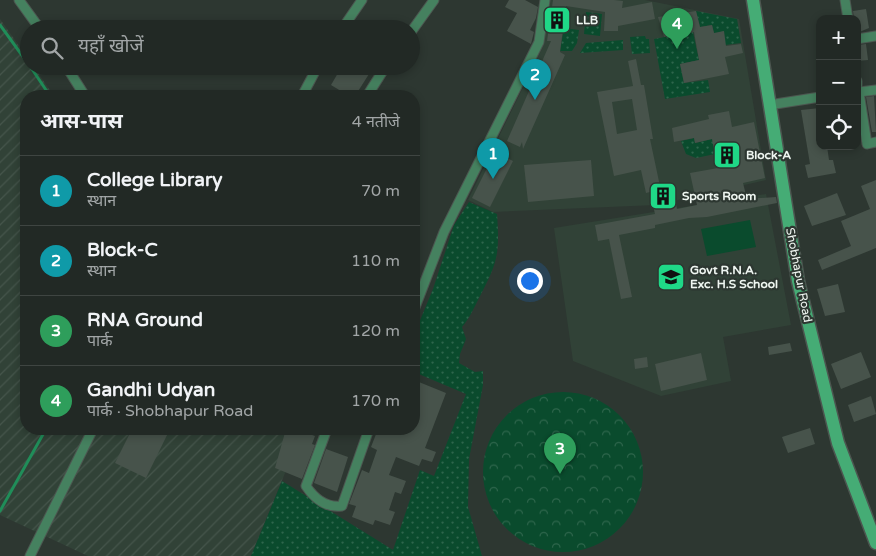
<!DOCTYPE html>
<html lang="hi">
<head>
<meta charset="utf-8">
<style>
  body { margin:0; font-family:"Varela Round","Noto Sans Devanagari",sans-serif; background:#2e3532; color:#f1f3f6 }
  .controls { position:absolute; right:15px; top:15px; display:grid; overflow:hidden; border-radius:10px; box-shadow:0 2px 8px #0003 }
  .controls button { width:45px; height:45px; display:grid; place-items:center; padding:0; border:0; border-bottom:1px solid #3f4542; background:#222925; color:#f1f3f6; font:25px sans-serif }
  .you { position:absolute; left:529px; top:280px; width:18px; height:18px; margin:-12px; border:4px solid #fff; border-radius:50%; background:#1a73e8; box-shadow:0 0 0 8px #1a73e833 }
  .badge { display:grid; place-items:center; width:32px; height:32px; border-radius:50%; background:#95b2f1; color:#fff; font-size:16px; font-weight:700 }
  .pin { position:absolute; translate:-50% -41px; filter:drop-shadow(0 1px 2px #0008) }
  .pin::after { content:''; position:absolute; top:26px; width:18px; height:15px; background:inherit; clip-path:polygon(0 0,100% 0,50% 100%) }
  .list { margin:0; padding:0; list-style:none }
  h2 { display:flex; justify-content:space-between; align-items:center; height:65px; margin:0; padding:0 20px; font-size:21px }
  h2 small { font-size:16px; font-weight:400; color:#a2a6a7 }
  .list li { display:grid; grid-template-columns:32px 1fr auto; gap:15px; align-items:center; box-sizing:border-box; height:70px; padding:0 20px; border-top:1px solid #3f4542 }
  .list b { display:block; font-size:19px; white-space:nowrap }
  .list p { margin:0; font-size:16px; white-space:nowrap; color:#a2a6a7 }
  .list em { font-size:16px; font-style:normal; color:#a2a6a7 }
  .icon { flex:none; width:28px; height:28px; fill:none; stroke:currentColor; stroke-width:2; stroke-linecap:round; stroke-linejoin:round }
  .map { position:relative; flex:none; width:876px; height:556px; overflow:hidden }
  .search { position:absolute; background:#222925; box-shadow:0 2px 8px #0003; left:20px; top:20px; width:400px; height:55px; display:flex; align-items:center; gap:12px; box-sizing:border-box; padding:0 18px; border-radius:28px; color:#a2a6a7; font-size:19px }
  .panel { position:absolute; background:#222925; box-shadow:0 2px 8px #0003; left:20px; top:90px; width:400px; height:345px; border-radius:20px }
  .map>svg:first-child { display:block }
</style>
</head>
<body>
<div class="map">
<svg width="876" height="556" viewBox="0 0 876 556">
  <defs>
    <pattern id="industrial-furrows" width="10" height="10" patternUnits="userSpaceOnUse" patternTransform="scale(1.25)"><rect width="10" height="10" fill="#314237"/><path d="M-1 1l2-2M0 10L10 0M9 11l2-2" fill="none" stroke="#45554b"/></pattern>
    <pattern id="grass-dots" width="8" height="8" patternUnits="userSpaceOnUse" patternTransform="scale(1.25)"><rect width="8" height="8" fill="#0a4b2d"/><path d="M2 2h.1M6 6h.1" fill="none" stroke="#2e664c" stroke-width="1.8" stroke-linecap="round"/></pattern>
    <pattern id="park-crowns" width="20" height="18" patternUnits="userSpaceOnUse" patternTransform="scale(1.25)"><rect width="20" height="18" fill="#0a4b2d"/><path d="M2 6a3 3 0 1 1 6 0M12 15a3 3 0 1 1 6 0" fill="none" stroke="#2e664c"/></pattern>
  </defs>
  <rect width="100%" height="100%" fill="#2d3731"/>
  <!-- built -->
  <g fill="#314237">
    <path d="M549 0H645L739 19 766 180 656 205 493 212 468 200 544 44Z"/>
    <path d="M766 194 791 325 723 337 731 381 661 396 573 361 554 228Z"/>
  </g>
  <!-- industrial -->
  <path fill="url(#industrial-furrows)" d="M0 19 29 60V66H33L54 96H26V429H303L251 556H88L0 515Z"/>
  <!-- grass -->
  <g fill="url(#grass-dots)">
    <path d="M696 11 737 19 741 43 717 46 712 25 700 27Z"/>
    <path d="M586 12 602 14 600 36 584 34Z"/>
    <path d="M564 28 579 30 577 43 572 51H560Z"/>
    <path d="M693 32 699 60 680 64 684 83 708 80 710 92 665 99 654 39Z"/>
    <path d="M645 36 646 39H649L650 53 632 54 630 37Z"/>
    <path d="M623 40V50L580 53 586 43Z"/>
    <path d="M694 138 695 143 712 139 715 154 696 158 686 154 681 141Z"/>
    <path d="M469 202 497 214C500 257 497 263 478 300 473 310 469 319 462 327L466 339 460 354 459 363 475 372 483 371V385L469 459 468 507 482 556H251L282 481 393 550 420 470 434 476 466 394 414 372V335L433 289 454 225Z"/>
  </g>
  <!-- park -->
  <circle fill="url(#park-crowns)" cx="563" cy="472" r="80"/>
  <!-- pitch -->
  <path fill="#0a4b2d" d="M750 220 756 247 707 256 701 229Z"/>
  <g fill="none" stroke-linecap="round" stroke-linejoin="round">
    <!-- stream -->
    <g stroke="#208d59" stroke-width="3">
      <path d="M0 25 29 65"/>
      <path d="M30 66 50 96"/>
      <path d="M0 511 46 429"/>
    </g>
  </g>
  <!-- building -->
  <g fill="#47534b" fill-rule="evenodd">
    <path d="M509 0H525L538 7 536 18 530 30 534 32 531 44 507 31 517 13 505 7Z"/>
    <path d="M553 0H614L623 1 622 8 652 2 655 19 618 26V31H604L605 12 566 6 560 52 565 55 523 149 522 142 520 147 507 141 551 41H547Z"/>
    <path d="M866 9 869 28 857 33V19H854L853 11Z"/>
    <path d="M696 11 700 27 712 25 714 33 724 31 726 46 741 44 743 53 725 57 729 74 684 83 680 64 699 60 694 32 664 37 658 17Z"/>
    <path d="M866 44 868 60 857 61V45Z"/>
    <path d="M636 59 641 85H644L653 139H650L661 191 673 189 677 209 697 205 690 173 718 168 712 139 695 143 694 138 674 142 672 128 709 119 708 115 729 111 732 127 754 122 765 178 743 183 747 199 776 197 777 203 707 217 689 218 655 225V228L619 235 632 297 621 299 609 239 598 241 595 225 655 214 650 192 646 193 641 170 614 176 597 92 633 86 628 61ZM632 99 637 130 617 134 612 102Z"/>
    <path d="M346 66H357L369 74 355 96H349L331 85 338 73Z"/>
    <path d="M874 96 876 132H872L866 97Z"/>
    <path d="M820 108V146H827L829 160H833L836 173 808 178 805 165 810 164 801 110Z"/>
    <path d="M495 152 513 161 490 207 472 198Z"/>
    <path d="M591 160 594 196 528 202 524 165Z"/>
    <path d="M876 180V248L822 270 818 260 851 246 841 221 870 209 861 186Z"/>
    <path d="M837 193 846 215 812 226 804 206Z"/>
    <path d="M838 284 845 312 825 316 817 289Z"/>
    <path d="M790 343 792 351 769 355 768 347Z"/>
    <path d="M861 352 871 377 841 389 831 364Z"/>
    <path d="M701 353 707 380 661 391 655 364Z"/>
    <path d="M647 357 648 367 635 369 634 359Z"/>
    <path d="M414 380 446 393 425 448 436 452 432 462 422 459 419 466 396 457 389 475 406 481 401 494 395 492 389 510 395 512 390 525 375 520 373 525 352 517 356 506 349 504 362 470 369 473 377 450 371 447 378 429H414Z"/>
    <path d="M871 396 876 414 854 422 848 405Z"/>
    <path d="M810 428 815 444 788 453 782 437Z"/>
    <path d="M132 429H170L146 478 115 463Z"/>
    <path d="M286 429H295L315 436 312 444 315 445 302 479 275 468Z"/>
    <path d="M326 449 348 457 337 492 314 483Z"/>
  </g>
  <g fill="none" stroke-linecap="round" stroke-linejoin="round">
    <!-- minor casing -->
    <g stroke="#4c5650" stroke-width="11">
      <g id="minor">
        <path d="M19 0 40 29"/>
        <path d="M845 0 848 19"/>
        <path d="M342 29 362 0"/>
        <path d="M411 32 434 0"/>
        <path d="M857 39 876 36"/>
        <path d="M66 66 85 96"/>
        <path d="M857 81V93"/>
        <path d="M876 90 859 92 867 144 876 142"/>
        <path d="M302 96 318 66"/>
        <path d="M367 96 386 66"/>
        <path d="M769 105 820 97"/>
        <path d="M414 310 444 232 539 42 545 0"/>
        <path d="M327 429 306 486C314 498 326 508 342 506L369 429"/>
        <path d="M30 556 93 429"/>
      </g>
    </g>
    <!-- secondary casing -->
    <g stroke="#4c5650" stroke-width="15">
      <path id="secondary" d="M753 0 798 281 838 443 876 543"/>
    </g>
    <!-- minor -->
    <use href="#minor" stroke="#45815f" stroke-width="9"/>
    <!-- secondary -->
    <use href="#secondary" stroke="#45ac75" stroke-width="12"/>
  </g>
  <!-- icons -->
  <defs>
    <g id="building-square" transform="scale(1.4375)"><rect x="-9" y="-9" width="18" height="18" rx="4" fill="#1fd887" stroke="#2d3731"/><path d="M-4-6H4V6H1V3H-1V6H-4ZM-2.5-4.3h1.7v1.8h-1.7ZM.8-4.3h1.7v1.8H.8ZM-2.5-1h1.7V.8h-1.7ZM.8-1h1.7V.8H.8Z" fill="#111"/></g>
    <g id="school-square" transform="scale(1.4375)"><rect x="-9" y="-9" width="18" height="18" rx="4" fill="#1fd887" stroke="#2d3731"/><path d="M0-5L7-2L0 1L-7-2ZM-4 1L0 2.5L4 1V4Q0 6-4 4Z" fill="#111"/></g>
  </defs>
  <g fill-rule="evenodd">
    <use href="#building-square" x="557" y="20"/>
    <use href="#building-square" x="727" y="155"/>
    <use href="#building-square" x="663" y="196"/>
    <use href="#school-square" x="671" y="277"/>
  </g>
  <g text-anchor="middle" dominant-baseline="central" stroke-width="4.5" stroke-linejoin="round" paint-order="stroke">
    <!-- poi labels -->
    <g font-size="12" font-weight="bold" fill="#eff6f1" stroke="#2d3731" text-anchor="start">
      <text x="576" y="20">LLB</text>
      <text x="746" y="155">Block-A</text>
      <text x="682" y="196">Sports Room</text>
      <text x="690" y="270">Govt R.N.A.<tspan x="690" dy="14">Exc. H.S School</tspan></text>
    </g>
    <!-- street labels -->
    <g font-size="12" fill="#eff6f1" stroke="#2d3731">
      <text transform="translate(799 275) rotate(79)">Shobhapur Road</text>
    </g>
  </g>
</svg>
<div class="controls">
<button>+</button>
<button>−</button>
<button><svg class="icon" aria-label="locate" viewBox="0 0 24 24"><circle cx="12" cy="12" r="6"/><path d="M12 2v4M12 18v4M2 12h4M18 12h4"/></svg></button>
</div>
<div class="you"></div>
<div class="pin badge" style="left:493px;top:179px;background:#0f9aa8">1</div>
<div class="pin badge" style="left:535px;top:100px;background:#0f9aa8">2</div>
<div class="pin badge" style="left:560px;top:474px;background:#2e9e5b">3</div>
<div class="pin badge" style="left:677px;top:49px;background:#2e9e5b">4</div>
<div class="search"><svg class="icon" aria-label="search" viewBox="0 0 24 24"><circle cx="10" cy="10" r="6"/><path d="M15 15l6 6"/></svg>यहाँ खोजें</div>
<section class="panel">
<h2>आस-पास<small>4 नतीजे</small></h2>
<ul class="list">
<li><span class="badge" style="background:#0f9aa8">1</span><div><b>College Library</b><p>स्थान</p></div><em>70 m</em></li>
<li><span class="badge" style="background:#0f9aa8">2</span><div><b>Block-C</b><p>स्थान</p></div><em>110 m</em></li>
<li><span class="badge" style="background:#2e9e5b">3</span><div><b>RNA Ground</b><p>पार्क</p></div><em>120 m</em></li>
<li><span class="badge" style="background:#2e9e5b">4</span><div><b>Gandhi Udyan</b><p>पार्क · Shobhapur Road</p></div><em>170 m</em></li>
</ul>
</section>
</div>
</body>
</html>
